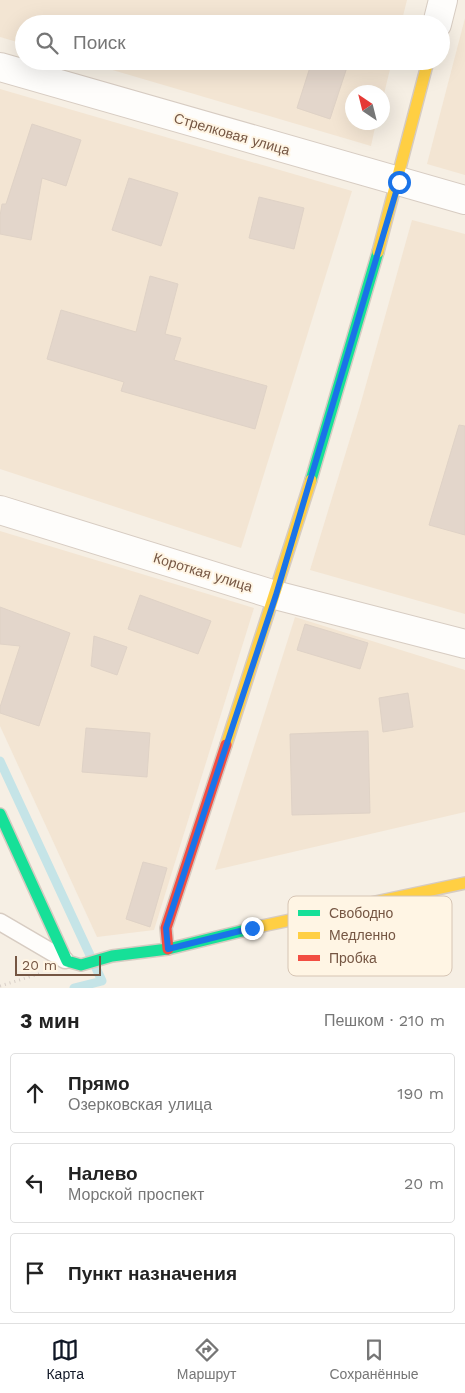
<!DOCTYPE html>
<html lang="ru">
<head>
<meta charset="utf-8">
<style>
  body { margin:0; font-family:"Work Sans",sans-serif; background:#f2f2f2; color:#222 }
  .compass { position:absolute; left:345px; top:85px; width:45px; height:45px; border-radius:50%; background:#fff; box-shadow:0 5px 20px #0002; rotate:325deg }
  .scale { position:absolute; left:15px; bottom:12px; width:86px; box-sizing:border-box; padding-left:5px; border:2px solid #755643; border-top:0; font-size:14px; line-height:18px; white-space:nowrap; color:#755643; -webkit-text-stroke:4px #fff5e4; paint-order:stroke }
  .stop { position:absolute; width:15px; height:15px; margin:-11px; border:4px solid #1a73e8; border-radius:50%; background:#fff }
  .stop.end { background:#1a73e8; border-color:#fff; box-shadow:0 1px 5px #0008 }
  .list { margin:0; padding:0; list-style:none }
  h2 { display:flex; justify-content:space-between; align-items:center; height:65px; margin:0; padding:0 20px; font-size:21px }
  h2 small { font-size:16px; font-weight:400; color:#767676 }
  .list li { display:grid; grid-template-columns:32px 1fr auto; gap:15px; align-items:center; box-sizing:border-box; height:80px; margin:0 10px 10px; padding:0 10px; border:1px solid #e0e0e0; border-radius:5px }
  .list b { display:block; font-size:19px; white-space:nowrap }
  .list p { margin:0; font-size:16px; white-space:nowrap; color:#767676 }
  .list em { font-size:16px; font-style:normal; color:#767676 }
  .icon { flex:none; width:28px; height:28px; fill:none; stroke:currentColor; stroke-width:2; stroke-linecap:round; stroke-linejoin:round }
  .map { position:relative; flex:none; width:465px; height:988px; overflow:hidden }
  .search { position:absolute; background:#fff; box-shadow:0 5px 20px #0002; left:15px; right:15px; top:15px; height:55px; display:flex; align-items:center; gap:12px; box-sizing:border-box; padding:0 18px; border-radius:28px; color:#767676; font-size:19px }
  .sheet { height:335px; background:#fff }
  nav { display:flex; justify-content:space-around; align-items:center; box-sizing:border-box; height:70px; border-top:1px solid #e0e0e0; background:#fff; font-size:14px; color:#767676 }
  nav a { display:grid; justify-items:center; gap:2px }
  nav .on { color:#111827 }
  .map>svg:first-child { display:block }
</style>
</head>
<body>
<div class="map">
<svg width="465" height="988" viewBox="0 0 465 988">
  <rect width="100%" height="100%" fill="#f6efe4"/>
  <!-- residential -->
  <g fill="#f3e5d3">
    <path d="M0 0H407L401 24H24V44L0 37Z"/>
    <path d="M465 18V175L427 164Z"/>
    <path d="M82 61H392L383 98 382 92H352V122L376 123 371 146Z"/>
    <path d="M0 89 352 191 241 548 0 469Z"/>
    <path d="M412 220 465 234V614L310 570 360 406Z"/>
    <path d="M0 531 254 608 154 930 97 937 0 726Z"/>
    <path d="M295 617 465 670V812L215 870Z"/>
  </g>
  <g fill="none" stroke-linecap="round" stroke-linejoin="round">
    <!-- stream -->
    <path stroke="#c5e4e7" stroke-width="9" d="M0 761 102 981 74 988"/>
  </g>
  <!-- building -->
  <g fill="#e3d6cb" stroke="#dfd2c6">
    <path d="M312 61H349L330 119 297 108Z"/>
    <path d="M32 124 81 140 66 186 42 178 31 240 0 234V216L2 204H6Z"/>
    <path d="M129 178 178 193 161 246 112 230Z"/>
    <path d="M259 197 304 208 294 249 249 238Z"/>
    <path d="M150 276 178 284 165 334 181 338 174 360 267 386 255 429 121 391 124 382 47 359 61 310 136 332Z"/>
    <path d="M459 425 465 426V535L429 525Z"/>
    <path d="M140 595 211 621 198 654 128 629Z"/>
    <path d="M0 607 70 633 39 726 0 713V707L20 646 0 644Z"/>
    <path d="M305 624 368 643 360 669 297 650Z"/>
    <path d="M94 636 127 647 117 675 91 666Z"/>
    <path d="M408 693 413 727 383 732 379 698Z"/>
    <path d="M86 728 150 733 147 777 82 772Z"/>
    <path d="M368 731 370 813 292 815 290 734Z"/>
    <path d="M143 862 167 868 150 927 126 919Z"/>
  </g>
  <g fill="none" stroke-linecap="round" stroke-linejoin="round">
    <!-- lane casing -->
    <g stroke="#d7ccc2" stroke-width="19">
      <path id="lane" d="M0 922 65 960"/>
    </g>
    <!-- street casing -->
    <g stroke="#d7ccc2" stroke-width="30">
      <g id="street">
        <path d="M437 24 443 0"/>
        <path d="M0 67 465 200"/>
        <path d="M0 510 275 595 465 644"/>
      </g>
    </g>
    <!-- fast casing -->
    <g stroke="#d6cbc1" stroke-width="14">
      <g id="fast">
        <path d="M311 480 378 252"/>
        <path d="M0 814 67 961 81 965 112 956 168 949 262 926"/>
      </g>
    </g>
    <!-- slow casing -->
    <g stroke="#d6cbc1" stroke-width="14">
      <g id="slow">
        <path d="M378 252 428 61"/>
        <path d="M226 745 311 480"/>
        <path d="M262 926 465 883"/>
      </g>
    </g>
    <!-- jam casing -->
    <g stroke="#d6cbc1" stroke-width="14">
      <path id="jam" d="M168 949 166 928 226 745"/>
    </g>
    <!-- path -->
    <path stroke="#d7cec7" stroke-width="3" stroke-dasharray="1 4" stroke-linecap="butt" d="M0 986 42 973"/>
    <!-- lane -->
    <use href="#lane" stroke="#fefdfb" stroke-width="16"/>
    <!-- street -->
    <use href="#street" stroke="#fefdfb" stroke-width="28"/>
    <!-- fast -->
    <use href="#fast" stroke="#16e098" stroke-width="11"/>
    <!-- slow -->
    <use href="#slow" stroke="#ffcf43" stroke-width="11"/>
    <!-- jam -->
    <use href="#jam" stroke="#f24e42" stroke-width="11"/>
  </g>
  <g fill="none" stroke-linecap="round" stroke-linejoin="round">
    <!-- route -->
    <path stroke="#1a73e8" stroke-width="6" d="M252 928 168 949 166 928 276 595 399 182"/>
  </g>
  <g text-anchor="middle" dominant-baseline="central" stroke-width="4" stroke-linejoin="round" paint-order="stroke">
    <!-- street labels -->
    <g font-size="14" fill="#755643" stroke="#fff5e4">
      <text transform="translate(232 134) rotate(16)">Стрелковая улица</text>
      <text transform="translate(203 572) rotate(17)">Короткая улица</text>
    </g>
  </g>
  <!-- legend -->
  <rect x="288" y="896" width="164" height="80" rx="8" fill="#fff5e4" stroke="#d6c5b4" stroke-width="1"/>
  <rect x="298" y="910" width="22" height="6" fill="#16e098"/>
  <rect x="298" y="932" width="22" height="7" fill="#ffcf43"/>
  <rect x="298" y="955" width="22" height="6" fill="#f24e42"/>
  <g font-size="14" fill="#755643">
    <text x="329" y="918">Свободно</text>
    <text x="329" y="940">Медленно</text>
    <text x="329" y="963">Пробка</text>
  </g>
</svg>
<svg class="compass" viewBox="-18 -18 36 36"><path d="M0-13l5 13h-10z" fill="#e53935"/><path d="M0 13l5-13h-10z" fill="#767676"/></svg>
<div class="scale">20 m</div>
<div class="stop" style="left:399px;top:182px"></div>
<div class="stop end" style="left:252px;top:928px"></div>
<div class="search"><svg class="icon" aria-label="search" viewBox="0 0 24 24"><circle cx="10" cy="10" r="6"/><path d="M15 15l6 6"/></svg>Поиск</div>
</div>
<section class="sheet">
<h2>3 мин<small>Пешком · 210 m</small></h2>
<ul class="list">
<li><svg class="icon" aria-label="ahead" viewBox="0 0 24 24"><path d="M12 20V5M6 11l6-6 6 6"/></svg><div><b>Прямо</b><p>Озерковская улица</p></div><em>190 m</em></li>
<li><svg class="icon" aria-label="left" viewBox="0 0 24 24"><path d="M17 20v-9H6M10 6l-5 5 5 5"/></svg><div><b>Налево</b><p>Морской проспект</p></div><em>20 m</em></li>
<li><svg class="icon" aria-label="arrive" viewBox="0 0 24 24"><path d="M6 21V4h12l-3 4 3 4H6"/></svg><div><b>Пункт назначения</b></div></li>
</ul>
</section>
<nav>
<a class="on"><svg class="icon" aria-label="map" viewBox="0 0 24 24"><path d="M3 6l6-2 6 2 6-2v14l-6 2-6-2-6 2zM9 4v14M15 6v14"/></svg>Карта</a>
<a><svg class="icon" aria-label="directions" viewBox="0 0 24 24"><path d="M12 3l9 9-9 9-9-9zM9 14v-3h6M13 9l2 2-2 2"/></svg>Маршрут</a>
<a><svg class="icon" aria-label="saved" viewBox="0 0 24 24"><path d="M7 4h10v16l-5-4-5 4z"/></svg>Сохранённые</a>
</nav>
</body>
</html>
